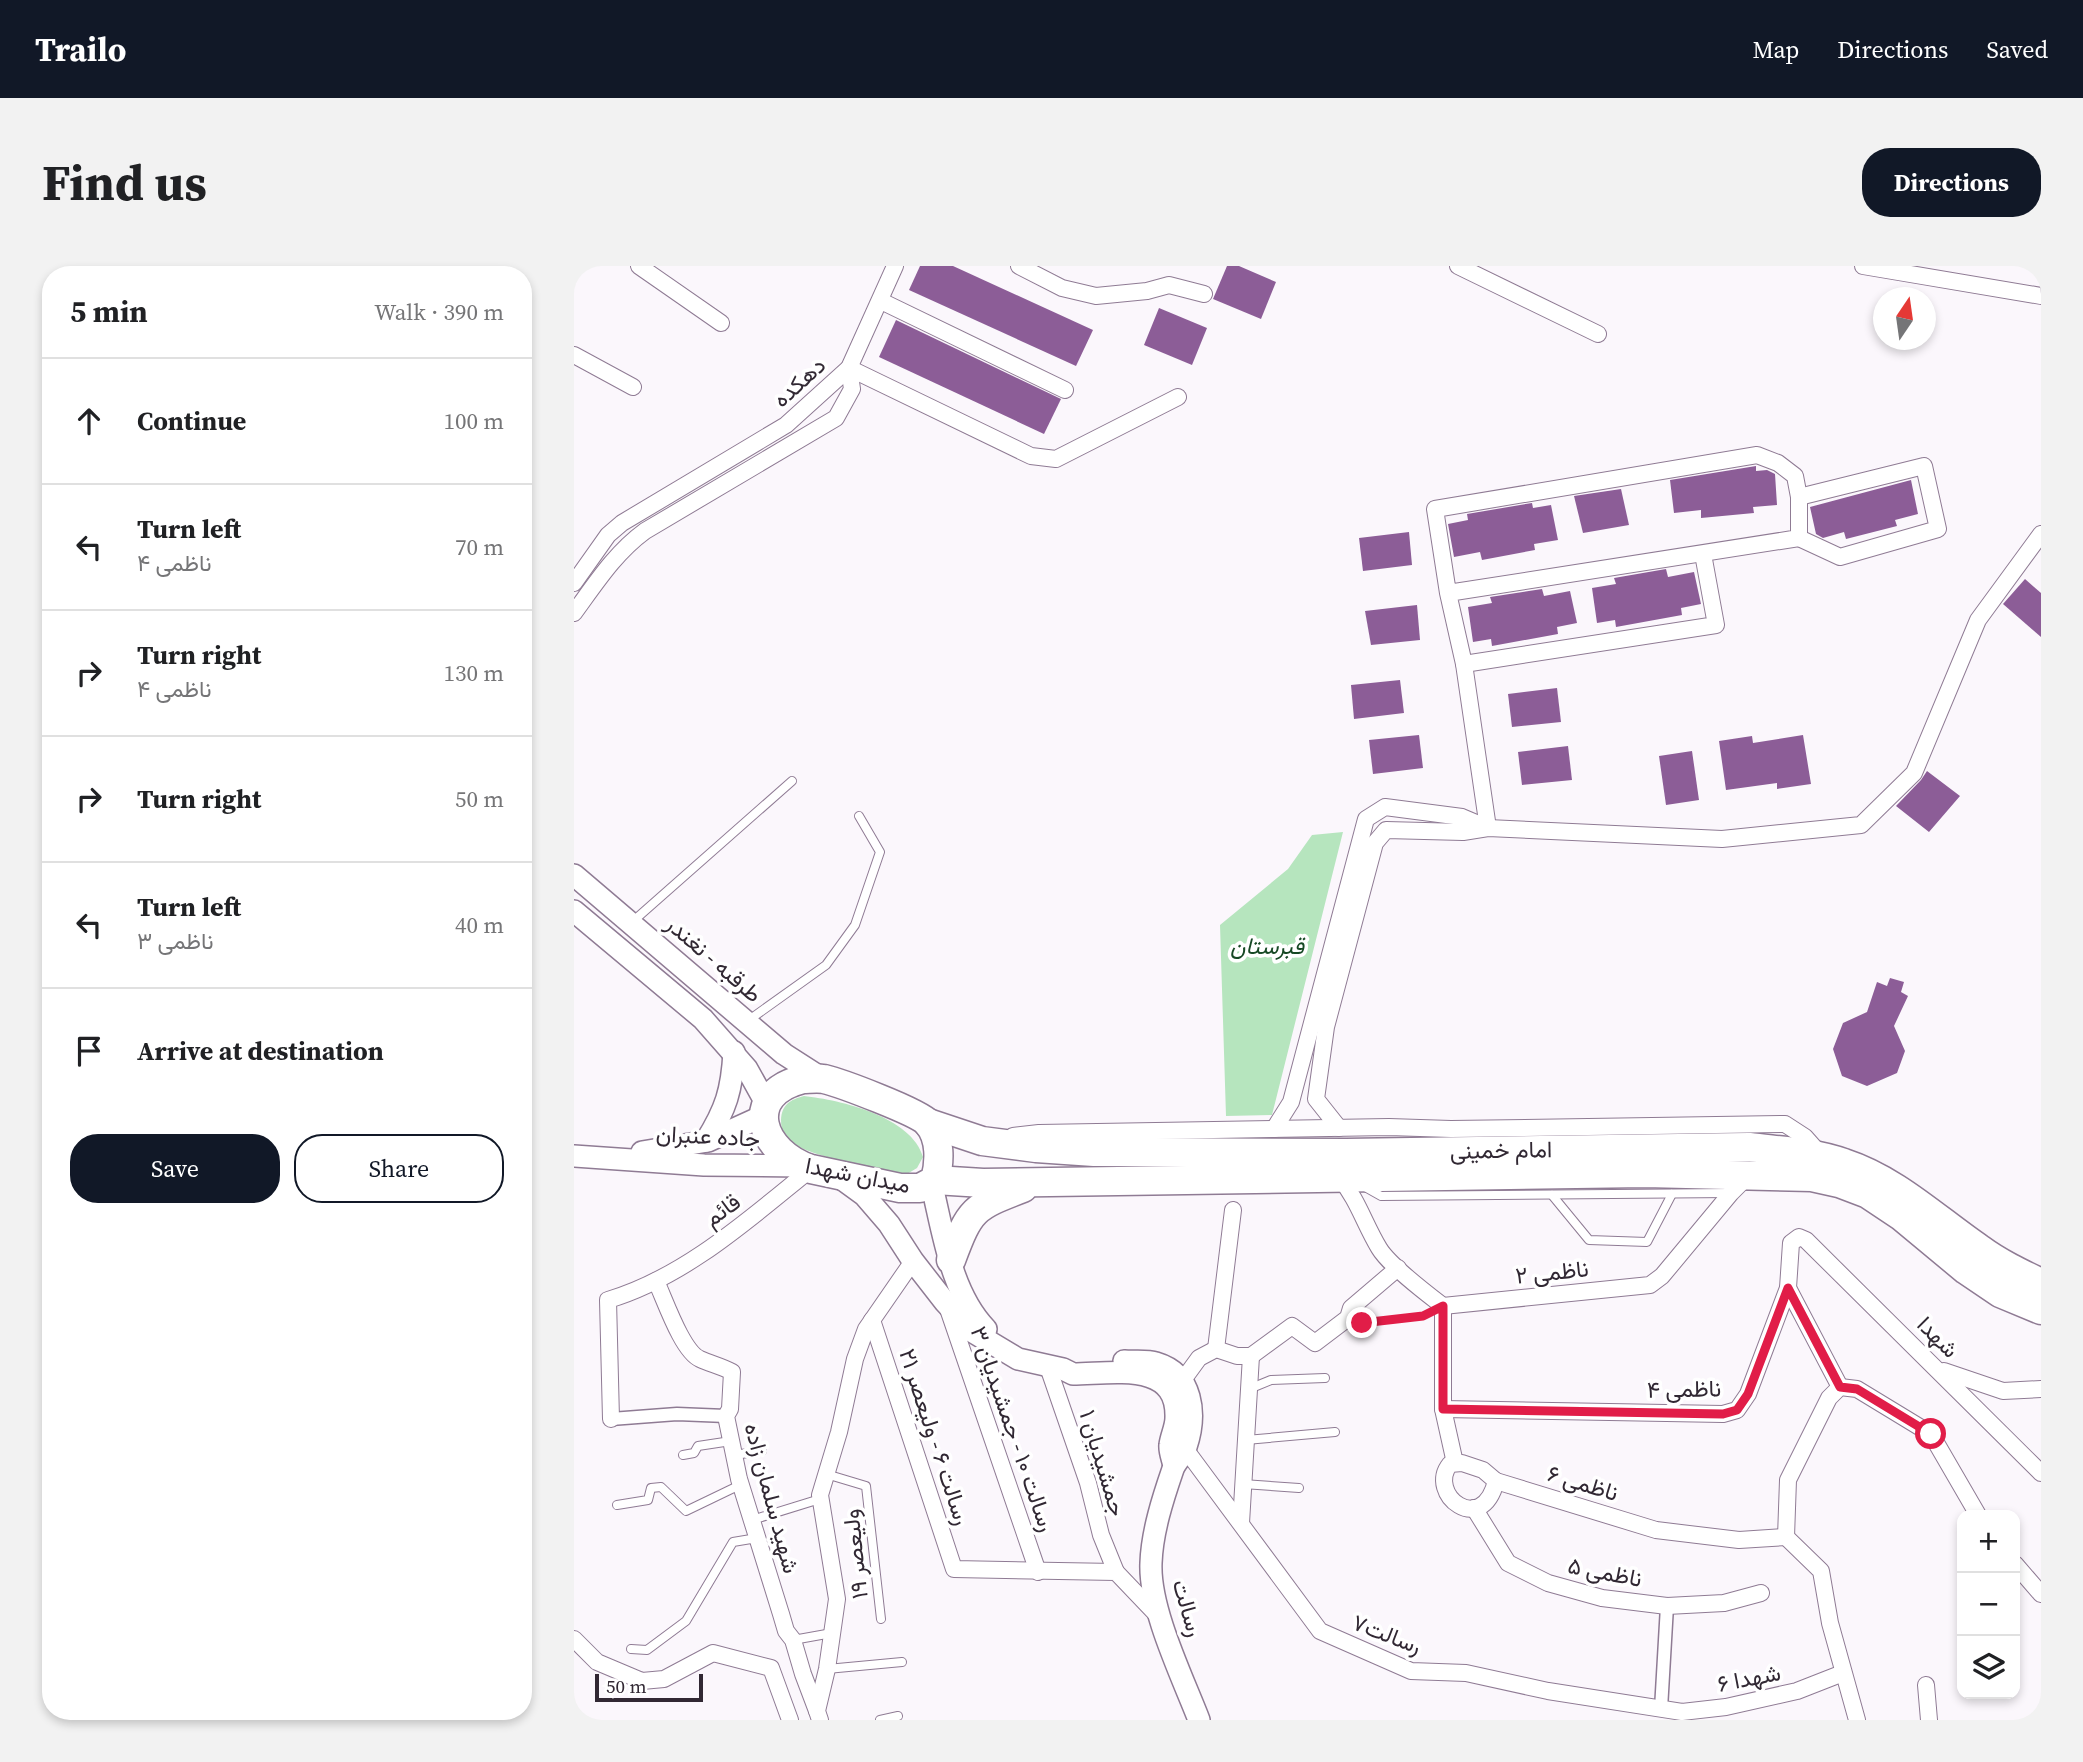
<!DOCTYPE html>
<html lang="en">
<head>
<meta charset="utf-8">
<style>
  body { margin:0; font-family:"Source Serif 4",Vazirmatn,serif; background:#f2f2f2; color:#202124 }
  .controls { position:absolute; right:21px; bottom:21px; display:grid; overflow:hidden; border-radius:14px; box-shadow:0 4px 10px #0003 }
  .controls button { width:63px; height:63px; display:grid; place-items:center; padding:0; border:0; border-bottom:2px solid #e0e0e0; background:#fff; color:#202124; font:35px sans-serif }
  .compass { position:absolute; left:1299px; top:21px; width:63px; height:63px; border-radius:50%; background:#fff; box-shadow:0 4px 10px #0003; rotate:13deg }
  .scale { position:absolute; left:21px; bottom:18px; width:108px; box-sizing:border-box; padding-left:7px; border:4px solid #312833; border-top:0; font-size:19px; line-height:24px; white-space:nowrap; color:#312833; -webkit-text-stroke:5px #fff; paint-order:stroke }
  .stop { position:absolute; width:21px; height:21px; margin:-16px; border:5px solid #e11d48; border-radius:50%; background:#fff }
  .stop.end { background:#e11d48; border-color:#fff; box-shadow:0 2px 7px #0008 }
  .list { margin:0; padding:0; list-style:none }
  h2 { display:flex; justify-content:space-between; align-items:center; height:91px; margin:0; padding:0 28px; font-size:30px }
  h2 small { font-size:23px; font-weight:400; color:#757577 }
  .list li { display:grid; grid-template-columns:46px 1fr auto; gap:21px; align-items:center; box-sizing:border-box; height:126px; padding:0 28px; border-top:2px solid #e0e0e0 }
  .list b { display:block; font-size:26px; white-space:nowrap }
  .list p { margin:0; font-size:23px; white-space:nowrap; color:#757577 }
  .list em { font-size:23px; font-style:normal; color:#757577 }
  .actions { display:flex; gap:14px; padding:21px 28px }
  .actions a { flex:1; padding:16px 0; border:2px solid #111827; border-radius:28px; text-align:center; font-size:24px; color:#111827 }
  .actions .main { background:#111827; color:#fff }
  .icon { flex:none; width:38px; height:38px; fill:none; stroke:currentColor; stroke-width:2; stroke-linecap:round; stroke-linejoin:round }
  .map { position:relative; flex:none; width:1467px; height:1454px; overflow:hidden; border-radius:28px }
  header { display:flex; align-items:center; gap:42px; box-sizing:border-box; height:98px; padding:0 35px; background:#111827; color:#fff }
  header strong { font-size:33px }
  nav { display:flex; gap:38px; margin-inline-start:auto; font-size:24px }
  .intro { display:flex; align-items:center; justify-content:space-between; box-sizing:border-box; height:168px; padding:0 42px }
  h1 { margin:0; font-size:49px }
  .button { padding:18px 32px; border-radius:28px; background:#111827; color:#fff; font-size:24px; font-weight:700 }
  main { display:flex; gap:42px; padding:0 42px }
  aside { flex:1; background:#fff; border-radius:28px; box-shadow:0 4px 10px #0003 }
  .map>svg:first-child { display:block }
</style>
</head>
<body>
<header>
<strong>Trailo</strong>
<nav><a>Map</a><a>Directions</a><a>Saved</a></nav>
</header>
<div class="intro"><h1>Find us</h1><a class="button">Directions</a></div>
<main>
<aside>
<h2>5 min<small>Walk · 390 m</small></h2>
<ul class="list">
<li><svg class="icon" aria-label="ahead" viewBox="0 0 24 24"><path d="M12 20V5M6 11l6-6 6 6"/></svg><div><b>Continue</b></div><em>100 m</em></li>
<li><svg class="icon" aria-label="left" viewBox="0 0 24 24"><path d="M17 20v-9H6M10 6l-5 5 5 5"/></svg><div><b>Turn left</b><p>ناظمی ۴</p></div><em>70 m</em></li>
<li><svg class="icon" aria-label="right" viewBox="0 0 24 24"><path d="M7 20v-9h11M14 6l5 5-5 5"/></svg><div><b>Turn right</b><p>ناظمی ۴</p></div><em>130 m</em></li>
<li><svg class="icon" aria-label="right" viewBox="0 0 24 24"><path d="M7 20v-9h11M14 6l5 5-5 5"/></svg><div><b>Turn right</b></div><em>50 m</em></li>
<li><svg class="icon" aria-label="left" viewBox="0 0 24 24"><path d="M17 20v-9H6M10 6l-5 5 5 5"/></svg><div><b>Turn left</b><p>ناظمی ۳</p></div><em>40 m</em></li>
<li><svg class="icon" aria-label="arrive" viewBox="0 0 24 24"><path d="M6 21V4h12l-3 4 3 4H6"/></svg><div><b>Arrive at destination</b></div></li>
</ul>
<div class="actions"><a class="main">Save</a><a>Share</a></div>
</aside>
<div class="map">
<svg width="1467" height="1454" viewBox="0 0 1467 1454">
  <rect width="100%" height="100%" fill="#fbf7fc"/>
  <!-- green -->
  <g fill="#b6e5be">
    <path d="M769 566 698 849 652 850 646 659 714 603 738 569Z"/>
    <path d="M230 830C267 834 338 851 349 891L343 902 333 908C304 903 241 892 218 877 210 872 207 864 207 854 208 838 216 834 230 830Z"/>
  </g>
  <!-- building -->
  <g fill="#8c5d97">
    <path d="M346 0H379L519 64 502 100 335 24Z"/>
    <path d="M653 0H665L702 16 687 53 639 33Z"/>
    <path d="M585 42 633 62 618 99 570 79Z"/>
    <path d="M322 54 487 133 470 168 305 91Z"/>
    <path d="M1182 200V205L1193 204 1201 208 1203 239 1179 241 1180 247 1127 252V244L1100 247 1096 214Z"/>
    <path d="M1337 214 1344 248 1321 254 1323 260 1272 273 1270 266 1249 272 1242 268 1236 241Z"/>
    <path d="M1047 223 1055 259 1009 267 1000 230Z"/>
    <path d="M958 237 959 242 977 239 984 274 960 278 961 284 908 294 906 286 880 291 874 258 894 254 893 248Z"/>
    <path d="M835 266 838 299 789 305 785 272Z"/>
    <path d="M1092 303 1094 311 1120 306 1127 338 1107 342 1108 349 1042 361 1041 354 1023 357 1018 322 1042 318 1040 312Z"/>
    <path d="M1451 313 1467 327V371L1429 338Z"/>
    <path d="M968 323 970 330 996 325 1003 357 983 361 984 368 918 380 917 373 899 376 894 341 918 337 916 331Z"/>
    <path d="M843 339 846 374 797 379 791 345Z"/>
    <path d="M826 414 830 447 780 453 777 419Z"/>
    <path d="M983 422 987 456 938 461 934 428Z"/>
    <path d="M845 469 849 502 799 508 795 474Z"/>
    <path d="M1229 469 1237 518 1203 523V517L1152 524 1145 475 1178 470 1179 477Z"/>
    <path d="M994 480 998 514 948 519 944 486Z"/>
    <path d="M1118 485 1125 534 1092 539 1085 490Z"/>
    <path d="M1353 505 1386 530 1355 566 1322 540 1347 514Z"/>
    <path d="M1316 712 1330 716 1327 726 1334 730 1320 760 1331 785 1323 807 1293 820 1268 810 1259 783 1269 757 1293 746 1303 716 1313 720Z"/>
  </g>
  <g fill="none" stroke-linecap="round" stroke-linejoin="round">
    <!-- service casing -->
    <g stroke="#8f7b94" stroke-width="10">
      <g id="service">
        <path d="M57 657 218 515"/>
        <path d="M175 754 252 699 281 659 306 586 285 550"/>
        <path d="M791 921 807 930 1157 927"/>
        <path d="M978 929 1015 974 1073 976 1098 928"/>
        <path d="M675 1123 697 1114 751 1112"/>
        <path d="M672 1174 761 1166"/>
        <path d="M109 1189 120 1187 124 1180 157 1175"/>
        <path d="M160 1189 188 1185"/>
        <path d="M252 1208 292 1220 307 1353"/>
        <path d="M669 1218 725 1222"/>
        <path d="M43 1239 74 1234 77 1222 87 1221 112 1245 166 1219"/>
        <path d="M178 1254 246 1233"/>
        <path d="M219 1374 258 1367"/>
        <path d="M57 1383 73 1384 112 1355 159 1276 183 1272"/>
        <path d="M253 1403 328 1396"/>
        <path d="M306 1454 324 1450"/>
      </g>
    </g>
    <!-- pedestrian casing -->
    <g stroke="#8f7b94" stroke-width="15">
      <g id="pedestrian">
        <path d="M37 1153 103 1148 152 1150"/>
        <path d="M1087 1443 1093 1340"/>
      </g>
    </g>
    <!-- minor casing -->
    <g stroke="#8f7b94" stroke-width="18">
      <g id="minor">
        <path d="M65 0 147 57"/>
        <path d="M445 0 488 22 522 30 573 25 595 19 630 28"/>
        <path d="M884 0 1024 68"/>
        <path d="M1289 0 1467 30"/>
        <path d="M307 35 491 124"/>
        <path d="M0 89 59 121"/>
        <path d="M275 102 457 190 482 193 604 131"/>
        <path d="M1225 272 1266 291 1364 263 1350 200 1225 231"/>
        <path d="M0 317 34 269 48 257 212 159 275 102 321 0"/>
        <path d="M874 327 1225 272V231L1221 210 1204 197 1183 189 861 243 874 327 890 398 914 562"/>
        <path d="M0 347C22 317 41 287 71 265L262 152 278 123 275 102"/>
        <path d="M890 398 1142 359 1129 288"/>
        <path d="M765 862 742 833 752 761 801 577 812 564 889 566 914 562 1148 573 1287 559 1340 507 1404 354 1467 268"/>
        <path d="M700 863 717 836 792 553 811 541 888 551 914 562"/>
        <path d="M439 870 465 867 815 861 877 863 1211 858 1231 871 1247 889"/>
        <path d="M765 911C784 934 790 957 805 982 815 999 852 1027 869 1040"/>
        <path d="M82 1015C91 1034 108 1085 126 1093 137 1098 147 1100 158 1106L156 1143 152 1150 165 1213 207 1348 212 1365 219 1374 229 1408 243 1445"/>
        <path d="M1214 1022 1266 1121"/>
        <path d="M869 1040 1076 1019 1088 1010 1157 927 1176 908"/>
        <path d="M869 1040V1143L881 1197"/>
        <path d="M374 1043 464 1306"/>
        <path d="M298 1054 380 1303 542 1306 584 1350"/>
        <path d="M642 1083 659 944"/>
        <path d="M474 1101 514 1217 527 1269 542 1306"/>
        <path d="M1370 1105 1429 1125 1467 1123"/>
        <path d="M609 1114 625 1092 642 1083 663 1090H677L718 1060 741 1077 774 1052 777 1042 824 1002"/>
        <path d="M869 1143 1149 1148 1163 1144 1174 1128 1214 1022 1217 977 1225 971 1232 974 1467 1207"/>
        <path d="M37 1153 34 1034C111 1011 175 953 237 903"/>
        <path d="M612 1184 746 1365 837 1405 892 1407 974 1425 1108 1446 1152 1441 1223 1425 1269 1407"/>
        <path d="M888 1197 909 1204 922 1215C908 1272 852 1228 876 1198Z"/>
        <path d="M922 1215 1082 1264 1165 1274 1212 1271"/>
        <path d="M900 1242 934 1297 974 1317 1028 1332 1093 1340 1150 1337 1187 1327"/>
        <path d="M667 1257 677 1090"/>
        <path d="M1212 1271 1214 1214 1255 1132 1266 1121 1283 1123 1357 1168 1404 1249"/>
        <path d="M1212 1271 1247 1305 1256 1357 1283 1454"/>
        <path d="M1441 1298 1467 1328"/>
        <path d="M0 1373 23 1396 68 1415 90 1413 139 1387 197 1402 216 1454"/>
        <path d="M1352 1419 1355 1454"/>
        <path d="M246 1454 243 1445 253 1403 263 1333 246 1229 265 1166 281 1093 292 1063 339 995"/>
      </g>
    </g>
    <!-- tertiary casing -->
    <g stroke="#8f7b94" stroke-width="24">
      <g id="tertiary">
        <path d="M0 609 210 788 249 813"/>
        <path d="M0 645 129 753 173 803 193 839"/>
        <path d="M132 875C152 843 158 824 160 786"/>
        <path d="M68 886 134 875 189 850"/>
        <path d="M0 890 130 899 227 900"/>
        <path d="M268 913 290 929 315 958 339 995 371 1036 399 1066 444 1093 489 1103 499 1108C538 1108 604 1094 602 1152 602 1161 597 1170 596 1179 595 1185 599 1194 600 1200"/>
        <path d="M357 916C369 964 376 1026 412 1063"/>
        <path d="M550 1095C560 1096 572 1094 582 1097 619 1108 623 1148 612 1181 610 1189 602 1195 599 1203 589 1232 578 1266 577 1297 575 1343 608 1410 625 1454"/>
      </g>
    </g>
    <!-- trunk casing -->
    <g stroke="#8f7b94" stroke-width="31">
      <g id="trunk">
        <path d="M229 813C235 813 243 812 250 813 267 817 344 846 354 857 367 872 366 896 361 914L346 922H326L237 903C187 887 166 829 229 813Z"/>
        <path d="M354 857 408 875 462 882 520 886 772 887 1175 881C1207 885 1240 886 1270 897 1322 914 1362 953 1406 983 1425 997 1446 1007 1467 1017"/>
        <path d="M361 914 409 917 1071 907 1238 911 1265 917 1294 928 1327 950 1392 1004 1426 1027 1467 1044"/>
        <path d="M377 994C396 943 399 941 449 922"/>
      </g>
    </g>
    <!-- path -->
    <path stroke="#a19ba3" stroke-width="2.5" stroke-dasharray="5 5" stroke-linecap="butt" d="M787 1056 853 1048"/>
    <!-- service -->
    <use href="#service" stroke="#fff" stroke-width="8"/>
    <!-- pedestrian -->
    <use href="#pedestrian" stroke="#fff" stroke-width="12"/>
    <!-- minor -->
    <use href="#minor" stroke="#fff" stroke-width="16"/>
    <!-- tertiary -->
    <use href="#tertiary" stroke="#fff" stroke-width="21"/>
    <!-- trunk -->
    <use href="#trunk" stroke="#fff" stroke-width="28"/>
  </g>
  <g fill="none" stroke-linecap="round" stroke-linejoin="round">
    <!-- route -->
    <path stroke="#e11d48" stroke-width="9" d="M788 1057 849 1050 869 1040V1143L1149 1148 1163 1144 1174 1128 1214 1022 1266 1121 1283 1123 1357 1168"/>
  </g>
  <g text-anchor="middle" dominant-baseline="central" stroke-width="7" stroke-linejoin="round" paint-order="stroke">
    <!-- street labels -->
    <g font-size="23" fill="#312833" stroke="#fff">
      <text transform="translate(225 116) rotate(-42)">دهکده</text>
      <text transform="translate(140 693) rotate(41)">طرقبه - نغندر</text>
      <text transform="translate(134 870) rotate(3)">جاده عنبران</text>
      <text transform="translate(927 884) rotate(-1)">امام خمینی</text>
      <text transform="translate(284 909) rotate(11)">میدان شهدا</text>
      <text transform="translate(148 944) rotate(-36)">قائم</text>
      <text transform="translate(978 1006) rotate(-6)">ناظمی ۲</text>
      <text transform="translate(1364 1071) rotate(45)">شهدا</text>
      <text transform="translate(1110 1123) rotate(-1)">ناظمی ۴</text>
      <text transform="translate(439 1163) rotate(71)">رسالت ۱۰ - جمشیدیان ۳</text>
      <text transform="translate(361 1171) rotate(72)">رسالت ۶ - ولیعصر ۲۱</text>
      <text transform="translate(529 1197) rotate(73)">جمشیدیان ۱</text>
      <text transform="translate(1009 1217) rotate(17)">ناظمی ۶</text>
      <text transform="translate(198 1232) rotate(75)">شهید سلمان زاده</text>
      <text transform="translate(281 1288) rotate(-96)">ولیعصر ۱۹</text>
      <text transform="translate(1031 1306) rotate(11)">ناظمی ۵</text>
      <text transform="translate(614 1342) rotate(74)">رسالت</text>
      <text transform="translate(813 1368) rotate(21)">رسالت۷</text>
      <text transform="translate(1175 1412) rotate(-11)">شهدا ۶</text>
    </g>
    <!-- park labels -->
    <g font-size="23" font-style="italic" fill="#164824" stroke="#fff">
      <text x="693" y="680">قبرستان</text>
    </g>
  </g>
</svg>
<div class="controls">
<button>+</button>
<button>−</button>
<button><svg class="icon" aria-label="layers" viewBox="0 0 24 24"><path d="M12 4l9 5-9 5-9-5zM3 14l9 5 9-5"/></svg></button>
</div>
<svg class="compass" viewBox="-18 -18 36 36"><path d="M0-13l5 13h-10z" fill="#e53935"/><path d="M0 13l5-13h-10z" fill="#757577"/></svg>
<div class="scale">50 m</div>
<div class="stop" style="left:1357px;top:1168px"></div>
<div class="stop end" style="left:788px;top:1057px"></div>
</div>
</main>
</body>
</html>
